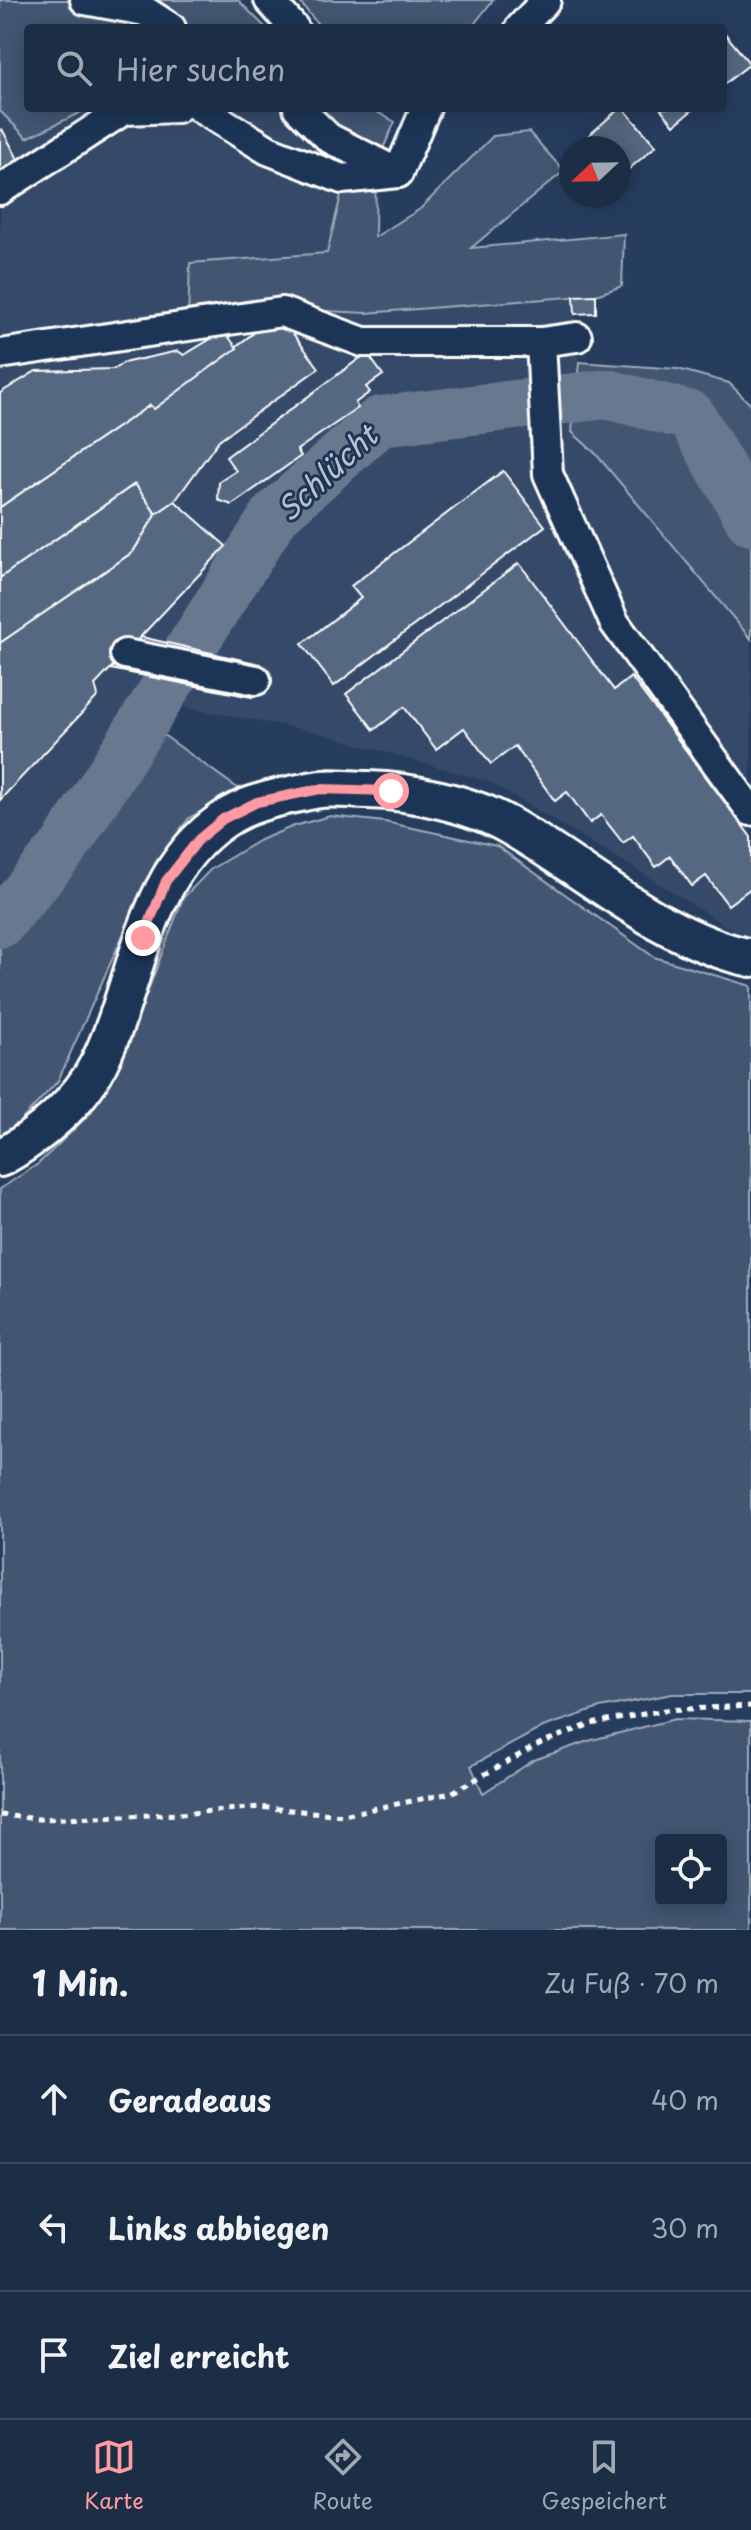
<!DOCTYPE html>
<html lang="de">
<head>
<meta charset="utf-8">
<style>
  body { margin:0; font-family:"Playpen Sans",sans-serif; background:#25364d; color:#f1f3f6 }
  .controls { position:absolute; right:24px; bottom:24px; display:grid; overflow:hidden; border-radius:8px; box-shadow:0 4px 20px #0003 }
  .controls button { width:72px; height:72px; display:grid; place-items:center; padding:0; border:0; border-bottom:2px solid #3a4a5f; background:#1c2e46; color:#f1f3f6; font:40px sans-serif }
  .compass { position:absolute; left:559px; top:136px; width:72px; height:72px; border-radius:50%; background:#1c2e46; box-shadow:0 4px 20px #0003; rotate:248deg }
  .stop { position:absolute; width:24px; height:24px; margin:-18px; border:6px solid #ff9aa2; border-radius:50%; background:#fff }
  .stop.end { background:#ff9aa2; border-color:#fff; box-shadow:0 2px 8px #0008 }
  .list { margin:0; padding:0; list-style:none }
  h2 { display:flex; justify-content:space-between; align-items:center; height:104px; margin:0; padding:0 32px; font-size:34px }
  h2 small { font-size:26px; font-weight:400; color:#a0a8b3 }
  .list li { display:grid; grid-template-columns:52px 1fr auto; gap:24px; align-items:center; box-sizing:border-box; height:128px; padding:0 32px; border-top:2px solid #3a4a5f }
  .list b { display:block; font-size:30px; white-space:nowrap }
  .list em { font-size:26px; font-style:normal; color:#a0a8b3 }
  .icon { flex:none; width:44px; height:44px; fill:none; stroke:currentColor; stroke-width:2; stroke-linecap:round; stroke-linejoin:round }
  .map { position:relative; flex:none; width:751px; height:1930px; overflow:hidden }
  .search { position:absolute; background:#1c2e46; box-shadow:0 4px 20px #0003; left:24px; right:24px; top:24px; height:88px; display:flex; align-items:center; gap:20px; box-sizing:border-box; padding:0 28px; border-radius:8px; color:#a0a8b3; font-size:30px }
  .sheet { height:488px; background:#1c2e46 }
  nav { display:flex; justify-content:space-around; align-items:center; box-sizing:border-box; height:112px; border-top:2px solid #3a4a5f; background:#1c2e46; font-size:22px; color:#a0a8b3 }
  nav a { display:grid; justify-items:center; gap:4px }
  nav .on { color:#ff9aa2 }
  .map>svg:first-child { display:block }
</style>
</head>
<body>
<div class="map">
<svg width="751" height="1930" viewBox="0 0 751 1930">
  <rect width="100%" height="100%" fill="#263d5e"/>
  <filter id="ink" filterUnits="userSpaceOnUse"><feTurbulence type="fractalNoise" baseFrequency=".0125" numOctaves="2"/><feDisplacementMap in="SourceGraphic" scale="16" xChannelSelector="R" yChannelSelector="G"/><feConvolveMatrix kernelMatrix="1 2 1 2 8 2 1 2 1" color-interpolation-filters="sRGB"/></filter>
  <g filter="url(#ink)">
    <!-- built -->
    <path fill="#344a68" d="M0 90 28 108H314L355 136 327 253 190 263 269 308 366 313 574 296 579 362 572 432 596 454 751 639V936L738 934 623 861 489 782 312 731 142 699 0 894Z"/>
    <!-- green -->
    <g fill="#425672" stroke="#a0aab8" stroke-width="2" fill-rule="evenodd">
      <path d="M0 0H238L266 28H28V108H90L27 138 0 111Z"/>
      <path d="M298 0H493L471 28H321Z"/>
      <path d="M314 108H370L395 122 376 164 375 237 420 209 493 136 529 132 564 171 471 248 624 234 622 286 596 295 366 313 269 308 188 320 190 263 327 253 355 137Z"/>
      <path d="M579 362 678 369 729 383 751 405V639L596 454 572 432Z"/>
      <path d="M144 721 240 790 189 818 155 863 58 1081 16 1126 0 1138V897Z"/>
      <path d="M330 816 385 822 497 846 654 957 751 986V1694H672L600 1708 543 1727 471 1766 483 1793 534 1760 588 1741 675 1719 751 1721V1930H0V1189L38 1164 91 1113 132 1033 183 898 211 869 260 840 294 826ZM661 1840H721V1900H661Z"/>
    </g>
    <g fill="none" stroke-linecap="round" stroke-linejoin="round">
      <!-- river -->
      <path stroke="#67788e" stroke-width="50" d="M0 923 65 846 275 515 380 421 607 394 691 416 751 521"/>
    </g>
    <!-- building -->
    <g fill="#556781" stroke="#fff" stroke-width="2">
      <path d="M723 31 750 64 723 85Z"/>
      <path d="M620 108H623L656 146 622 175 619 171V148H598L588 136Z"/>
      <path d="M660 108H695L674 125Z"/>
      <path d="M2 129 20 163 0 174V130Z"/>
      <path d="M596 295V313L575 314 574 296Z"/>
      <path d="M284 322 319 368 219 440 175 501 156 514 135 484 0 578V507L150 405 154 409 255 332Z"/>
      <path d="M224 331 237 348 154 409 150 405 0 507V393L36 371 114 369 123 363 178 351 184 355Z"/>
      <path d="M367 353 383 375 366 387 370 392 355 403 358 408 297 450 301 456 232 505 218 500 219 482 236 471 226 457Z"/>
      <path d="M503 471 545 526 334 686 302 644 361 598 351 586Z"/>
      <path d="M135 484 156 514 133 552 0 643V578Z"/>
      <path d="M175 501 226 546 95 685 98 696 0 800V643L133 552 156 514Z"/>
      <path d="M519 563 614 690 631 677 751 837V888L728 905 706 876 692 886 670 856 656 867 633 836 623 843 601 815 590 823 567 792 555 801 515 746 491 764 464 728 436 749 404 707 374 730 346 694Z"/>
      <path d="M141 637 260 664 252 697 111 669Z"/>
    </g>
    <g fill="none" stroke-linecap="round" stroke-linejoin="round">
      <!-- minor casing -->
      <g stroke="#fff" stroke-width="34">
        <g id="minor">
          <path d="M85 0 145 11 171 28"/>
          <path d="M269 0 294 28"/>
          <path d="M520 28 546 0"/>
          <path d="M200 108 268 150 342 179 398 173 426 108"/>
          <path d="M298 108 329 138 398 173"/>
          <path d="M0 190 124 110 177 108"/>
          <path d="M541 342 548 474 614 622 751 811"/>
          <path d="M0 354 282 312 363 342H541L577 337"/>
          <path d="M125 654 256 680"/>
        </g>
      </g>
      <!-- major casing -->
      <g stroke="#fff" stroke-width="42">
        <path id="major" d="M0 1158C37 1138 80 1102 99 1063 139 982 142 875 223 820 250 801 282 797 314 790 331 786 351 790 368 790 411 791 471 804 508 825 586 869 662 940 751 958"/>
      </g>
      <!-- path -->
      <path stroke="#fff" stroke-width="5" stroke-dasharray="6 6" stroke-linecap="butt" d="M0 1815 39 1819 179 1814 259 1807 343 1815 451 1793 543 1742 591 1724 665 1710 751 1706"/>
      <!-- minor -->
      <use href="#minor" stroke="#1d3557" stroke-width="28"/>
      <!-- major -->
      <use href="#major" stroke="#1d3557" stroke-width="36"/>
    </g>
  </g>
  <g fill="none" stroke-linecap="round" stroke-linejoin="round" filter="url(#ink)">
    <!-- route -->
    <path stroke="#ff9aa2" stroke-width="10" d="M143 938 166 881 199 839 223 819 257 802 320 789 391 791"/>
  </g>
  <g text-anchor="middle" dominant-baseline="central" stroke-width="6" stroke-linejoin="round" paint-order="stroke">
    <!-- water labels -->
    <g font-size="30" font-style="italic" fill="#bbc2cc" stroke="#1d3557">
      <text transform="translate(326 472) rotate(-43)">Schlücht</text>
    </g>
  </g>
</svg>
<div class="controls">
<button><svg class="icon" aria-label="locate" viewBox="0 0 24 24"><circle cx="12" cy="12" r="6"/><path d="M12 2v4M12 18v4M2 12h4M18 12h4"/></svg></button>
</div>
<svg class="compass" viewBox="-18 -18 36 36"><path d="M0-13l5 13h-10z" fill="#e53935"/><path d="M0 13l5-13h-10z" fill="#a0a8b3"/></svg>
<div class="stop" style="left:391px;top:791px"></div>
<div class="stop end" style="left:143px;top:938px"></div>
<div class="search"><svg class="icon" aria-label="search" viewBox="0 0 24 24"><circle cx="10" cy="10" r="6"/><path d="M15 15l6 6"/></svg>Hier suchen</div>
</div>
<section class="sheet">
<h2>1 Min.<small>Zu Fuß · 70 m</small></h2>
<ul class="list">
<li><svg class="icon" aria-label="ahead" viewBox="0 0 24 24"><path d="M12 20V5M6 11l6-6 6 6"/></svg><div><b>Geradeaus</b></div><em>40 m</em></li>
<li><svg class="icon" aria-label="left" viewBox="0 0 24 24"><path d="M17 20v-9H6M10 6l-5 5 5 5"/></svg><div><b>Links abbiegen</b></div><em>30 m</em></li>
<li><svg class="icon" aria-label="arrive" viewBox="0 0 24 24"><path d="M6 21V4h12l-3 4 3 4H6"/></svg><div><b>Ziel erreicht</b></div></li>
</ul>
</section>
<nav>
<a class="on"><svg class="icon" aria-label="map" viewBox="0 0 24 24"><path d="M3 6l6-2 6 2 6-2v14l-6 2-6-2-6 2zM9 4v14M15 6v14"/></svg>Karte</a>
<a><svg class="icon" aria-label="directions" viewBox="0 0 24 24"><path d="M12 3l9 9-9 9-9-9zM9 14v-3h6M13 9l2 2-2 2"/></svg>Route</a>
<a><svg class="icon" aria-label="saved" viewBox="0 0 24 24"><path d="M7 4h10v16l-5-4-5 4z"/></svg>Gespeichert</a>
</nav>
</body>
</html>
